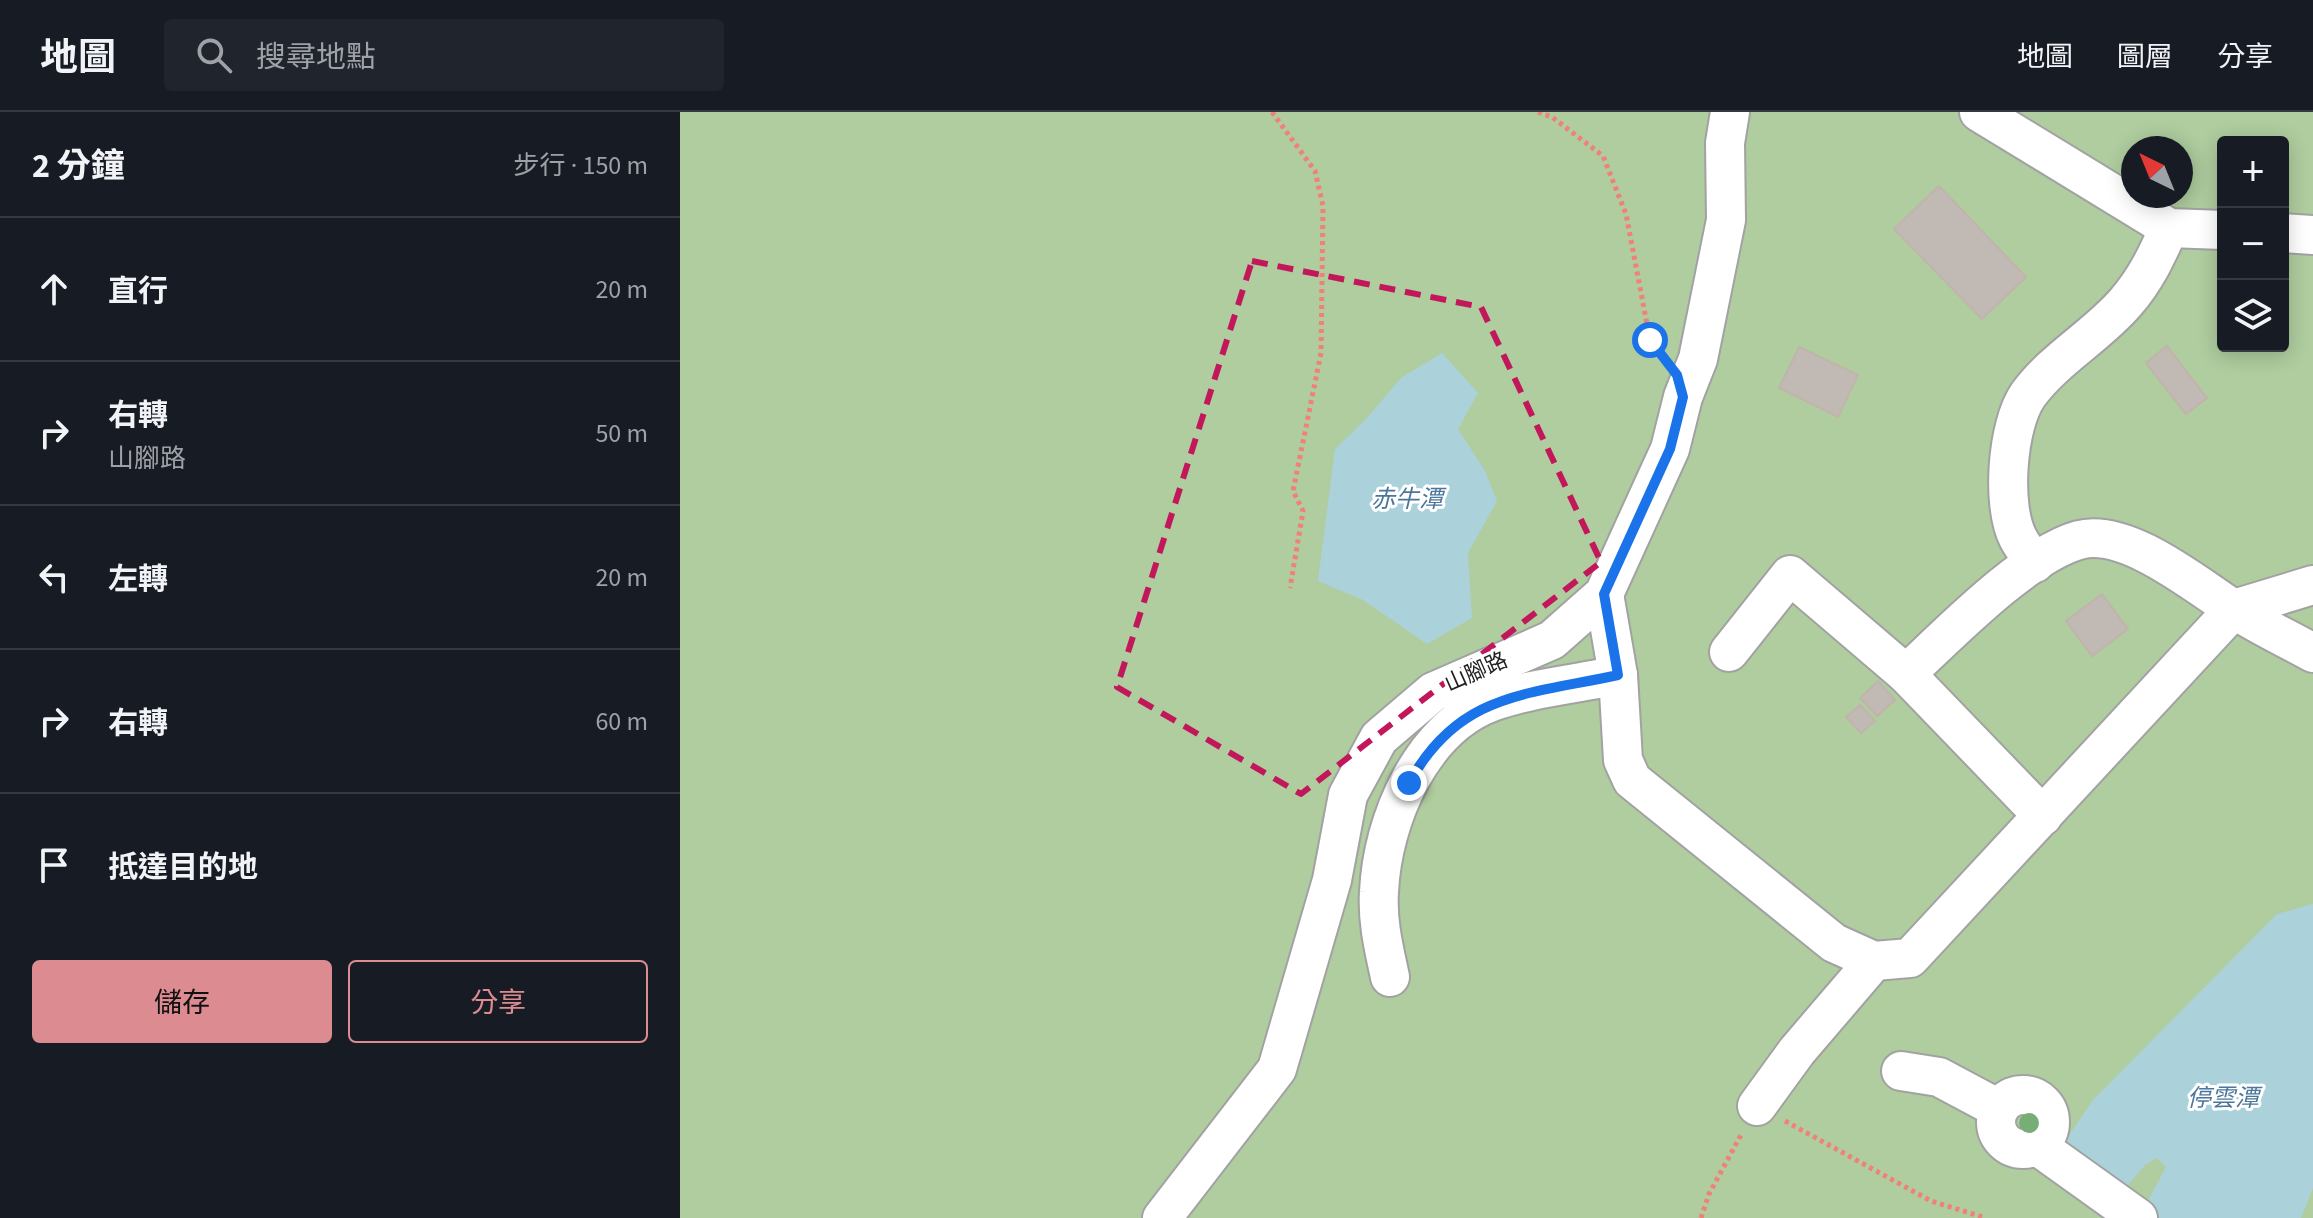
<!DOCTYPE html>
<html lang="zh-TW">
<head>
<meta charset="utf-8">
<style>
  body { margin:0; font-family:"Source Sans 3","Noto Sans TC",sans-serif; background:#20242c; color:#f1f3f6 }
  .controls { position:absolute; right:24px; top:24px; display:grid; overflow:hidden; border-radius:8px; box-shadow:0 4px 20px #0003 }
  .controls button { width:72px; height:72px; display:grid; place-items:center; padding:0; border:0; border-bottom:2px solid #363941; background:#171b24; color:#f1f3f6; font:40px sans-serif }
  .compass { position:absolute; left:1441px; top:24px; width:72px; height:72px; border-radius:50%; background:#171b24; box-shadow:0 4px 20px #0003; rotate:317deg }
  .stop { position:absolute; width:24px; height:24px; margin:-18px; border:6px solid #1a73e8; border-radius:50%; background:#fff }
  .stop.end { background:#1a73e8; border-color:#fff; box-shadow:0 2px 8px #0008 }
  .list { margin:0; padding:0; list-style:none }
  h2 { display:flex; justify-content:space-between; align-items:center; height:104px; margin:0; padding:0 32px; font-size:34px }
  h2 small { font-size:26px; font-weight:400; color:#9ea1a6 }
  .list li { display:grid; grid-template-columns:52px 1fr auto; gap:24px; align-items:center; box-sizing:border-box; height:144px; padding:0 32px; border-top:2px solid #363941 }
  .list b { display:block; font-size:30px; white-space:nowrap }
  .list p { margin:0; font-size:26px; white-space:nowrap; color:#9ea1a6 }
  .list em { font-size:26px; font-style:normal; color:#9ea1a6 }
  .actions { display:flex; gap:16px; padding:24px 32px }
  .actions a { flex:1; padding:18px 0; border:2px solid #dc8c91; border-radius:8px; text-align:center; font-size:28px; color:#dc8c91 }
  .actions .main { background:#dc8c91; color:#111 }
  .icon { flex:none; width:44px; height:44px; fill:none; stroke:currentColor; stroke-width:2; stroke-linecap:round; stroke-linejoin:round }
  .map { position:relative; flex:none; width:1633px; height:1106px; overflow:hidden }
  header { display:flex; align-items:center; gap:48px; box-sizing:border-box; height:112px; padding:0 40px; background:#171b24; border-bottom:2px solid #363941 }
  header strong { font-size:38px }
  nav { display:flex; gap:44px; margin-inline-start:auto; font-size:28px }
  .search { width:560px; height:72px; background:#20242c; display:flex; align-items:center; gap:20px; box-sizing:border-box; padding:0 28px; border-radius:8px; color:#9ea1a6; font-size:30px }
  main { display:flex }
  aside { flex:1; background:#171b24 }
  .map>svg:first-child { display:block }
</style>
</head>
<body>
<header>
<strong>地圖</strong>
<div class="search"><svg class="icon" aria-label="search" viewBox="0 0 24 24"><circle cx="10" cy="10" r="6"/><path d="M15 15l6 6"/></svg>搜尋地點</div>
<nav><a>地圖</a><a>圖層</a><a>分享</a></nav>
</header>
<main>
<aside>
<h2>2 分鐘<small>步行 · 150 m</small></h2>
<ul class="list">
<li><svg class="icon" aria-label="ahead" viewBox="0 0 24 24"><path d="M12 20V5M6 11l6-6 6 6"/></svg><div><b>直行</b></div><em>20 m</em></li>
<li><svg class="icon" aria-label="right" viewBox="0 0 24 24"><path d="M7 20v-9h11M14 6l5 5-5 5"/></svg><div><b>右轉</b><p>山腳路</p></div><em>50 m</em></li>
<li><svg class="icon" aria-label="left" viewBox="0 0 24 24"><path d="M17 20v-9H6M10 6l-5 5 5 5"/></svg><div><b>左轉</b></div><em>20 m</em></li>
<li><svg class="icon" aria-label="right" viewBox="0 0 24 24"><path d="M7 20v-9h11M14 6l5 5-5 5"/></svg><div><b>右轉</b></div><em>60 m</em></li>
<li><svg class="icon" aria-label="arrive" viewBox="0 0 24 24"><path d="M6 21V4h12l-3 4 3 4H6"/></svg><div><b>抵達目的地</b></div></li>
</ul>
<div class="actions"><a class="main">儲存</a><a>分享</a></div>
</aside>
<div class="map">
<svg width="1633" height="1106" viewBox="0 0 1633 1106">
  <rect width="100%" height="100%" fill="#f0ede8"/>
  <!-- forest -->
  <path fill="#afcd9f" fill-rule="evenodd" d="M0 0H1633V1106H0ZM1543 30H1603V234H1543ZM1453 36H1501V84H1453Z"/>
  <!-- water -->
  <g fill="#abd2db">
    <path d="M762 241 798 281 778 317 805 359 817 389 788 441 792 506 747 532 683 488 638 469 655 337 687 306 721 266Z"/>
    <path d="M1633 792V1076L1621 1106H1476L1463 1098 1486 1055 1477 1046 1465 1053 1443 1079 1379 1038 1413 988 1597 802Z"/>
  </g>
  <!-- building -->
  <g fill="#c1b9b4" stroke="#c1b4ab" stroke-width="2">
    <path d="M1259 74 1346 165 1302 207 1214 117Z"/>
    <path d="M1487 234 1527 286 1506 302 1466 251Z"/>
    <path d="M1119 235 1178 263 1158 305 1099 276Z"/>
    <path d="M1422 482 1448 517 1412 544 1386 509Z"/>
    <path d="M1198 569 1215 588 1197 604 1180 586Z"/>
    <path d="M1180 593 1195 609 1181 621 1166 605Z"/>
  </g>
  <g fill="none" stroke-linecap="round" stroke-linejoin="round">
    <!-- minor casing -->
    <g stroke="#a2a2a2" stroke-width="42">
      <g id="minor">
        <path d="M1299 0 1489 116 1543 118"/>
        <path d="M1603 121 1633 123"/>
        <path d="M1355 451C1349 443 1342 434 1338 426 1321 393 1327 313 1348 283 1374 247 1417 224 1446 190 1466 167 1477 143 1489 116"/>
        <path d="M924 482 938 563 943 648 952 668 1154 831 1194 849 1230 846 1554 497 1633 473"/>
        <path d="M1049 540 1110 463 1226 562 1363 704"/>
        <path d="M1226 562C1268 523 1345 443 1399 428 1446 415 1516 473 1552 496 1578 513 1606 526 1633 541"/>
        <path d="M710 865C704 837 697 809 699 780 702 709 741 616 812 590 851 576 897 572 938 563"/>
        <path d="M1221 959 1259 965 1319 997"/>
        <circle cx="1343" cy="1010" r="27"/>
        <path d="M1077 994 1117 939 1194 849"/>
        <path d="M1356 1033 1458 1106"/>
        <path d="M482 1106 597 957 652 768 668 683 699 626 753 580 872 528 924 482 990 337 1003 285 1018 247 1046 108 1045 31 1050 0"/>
      </g>
    </g>
    <!-- path -->
    <g stroke="#f18078" stroke-width="5" stroke-dasharray="4 4" stroke-linecap="butt">
      <path d="M592 0 635 59 643 94 641 241 613 379 623 399 610 476"/>
      <path d="M858 0 872 5 923 44 946 102 970 228 986 248"/>
      <path d="M1105 1009 1251 1089 1306 1106"/>
      <path d="M1021 1106 1029 1082 1062 1021"/>
    </g>
    <!-- minor -->
    <use href="#minor" stroke="#fff" stroke-width="38"/>
  </g>
  <!-- trees -->
  <circle fill="#76ae76" cx="1349" cy="1011" r="10"/>
  <g fill="none" stroke-linecap="round" stroke-linejoin="round">
    <!-- route -->
    <path stroke="#1a73e8" stroke-width="10" d="M729 671C779 580 847 583 938 563L924 482 990 337 1003 285 997 263 970 228"/>
  </g>
  <!-- marked area -->
  <path fill="none" stroke="#c2185b" stroke-width="6" stroke-dasharray="16 10" stroke-linejoin="round" d="M572 149 801 195 921 450 621 682 437 575Z"/>
  <g text-anchor="middle" dominant-baseline="central" stroke-width="6" stroke-linejoin="round" paint-order="stroke">
    <!-- street labels -->
    <g font-size="22" fill="#212121" stroke="#fff">
      <text transform="translate(796 560) rotate(-24)">山腳路</text>
    </g>
    <!-- water labels -->
    <g font-size="24" font-style="italic" fill="#4c779c" stroke="#fff">
      <text x="727" y="387">赤牛潭</text>
      <text x="1543" y="986">停雲潭</text>
    </g>
  </g>
</svg>
<div class="controls">
<button>+</button>
<button>−</button>
<button><svg class="icon" aria-label="layers" viewBox="0 0 24 24"><path d="M12 4l9 5-9 5-9-5zM3 14l9 5 9-5"/></svg></button>
</div>
<svg class="compass" viewBox="-18 -18 36 36"><path d="M0-13l5 13h-10z" fill="#e53935"/><path d="M0 13l5-13h-10z" fill="#9ea1a6"/></svg>
<div class="stop" style="left:970px;top:228px"></div>
<div class="stop end" style="left:729px;top:671px"></div>
</div>
</main>
</body>
</html>
